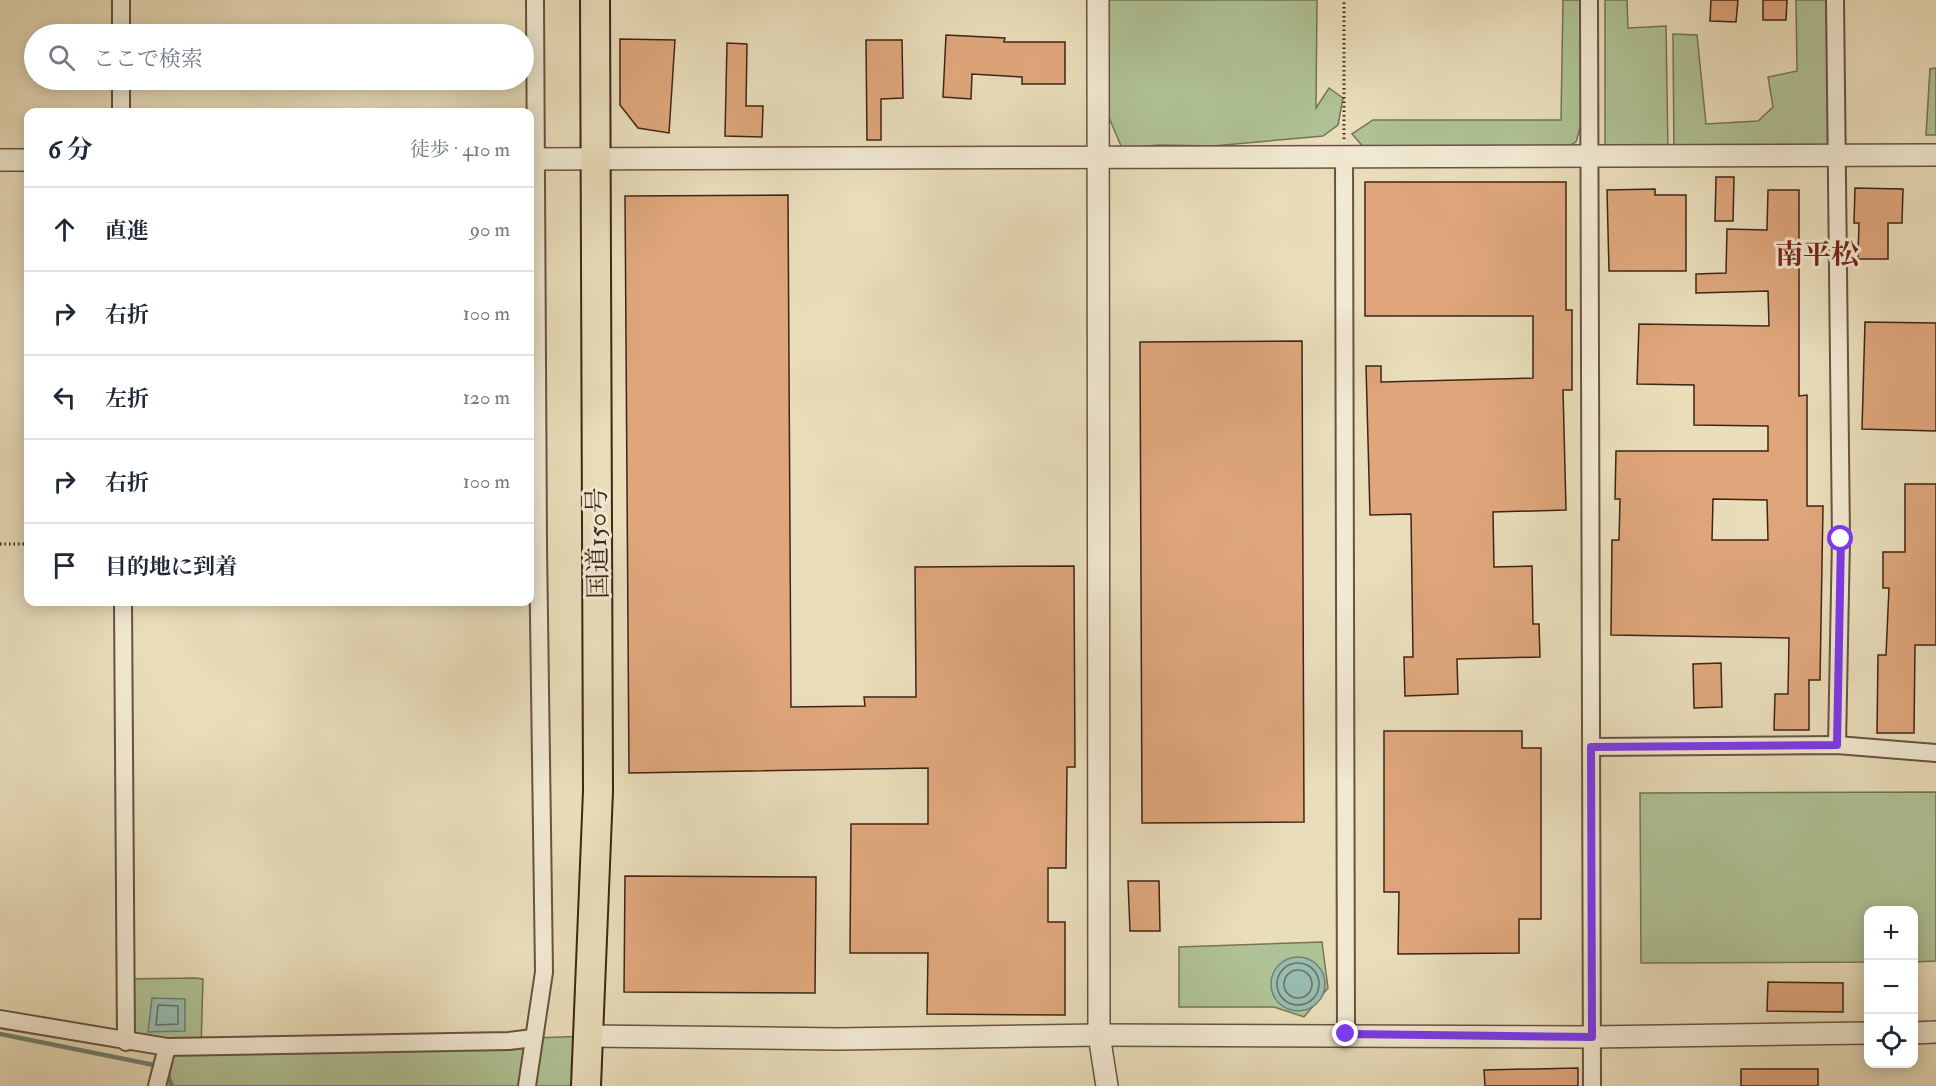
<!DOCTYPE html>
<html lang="ja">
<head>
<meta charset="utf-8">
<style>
  body { margin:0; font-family:"IM FELL Double Pica","Noto Serif JP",serif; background:#f6f6f7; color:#1f2937 }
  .controls { position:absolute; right:18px; bottom:18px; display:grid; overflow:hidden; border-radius:12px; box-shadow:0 3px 15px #0003 }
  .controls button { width:54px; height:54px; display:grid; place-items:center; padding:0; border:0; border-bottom:2px solid #e0e1e3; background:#fff; color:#1f2937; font:30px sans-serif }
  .stop { position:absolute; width:18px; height:18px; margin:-14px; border:4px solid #7c3aed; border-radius:50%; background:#fff }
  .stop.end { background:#7c3aed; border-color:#fff; box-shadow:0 2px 6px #0008 }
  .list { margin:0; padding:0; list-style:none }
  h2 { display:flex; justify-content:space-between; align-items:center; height:78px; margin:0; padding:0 24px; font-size:26px }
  h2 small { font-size:20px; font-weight:400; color:#747a83 }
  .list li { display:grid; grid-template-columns:39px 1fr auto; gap:18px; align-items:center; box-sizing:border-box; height:84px; padding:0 24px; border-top:2px solid #e0e1e3 }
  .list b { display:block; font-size:22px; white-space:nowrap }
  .list em { font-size:20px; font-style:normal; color:#747a83 }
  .icon { flex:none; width:33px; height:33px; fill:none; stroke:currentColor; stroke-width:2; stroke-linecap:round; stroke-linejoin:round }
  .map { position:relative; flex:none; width:1936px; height:1086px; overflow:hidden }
  .search { position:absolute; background:#fff; box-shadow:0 3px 15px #0003; left:24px; top:24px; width:510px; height:66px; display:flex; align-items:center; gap:15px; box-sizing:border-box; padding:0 21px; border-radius:33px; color:#747a83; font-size:22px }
  .panel { position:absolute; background:#fff; box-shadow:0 3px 15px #0003; left:24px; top:108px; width:510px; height:498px; border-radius:12px }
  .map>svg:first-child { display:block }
</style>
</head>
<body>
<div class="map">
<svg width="1936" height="1086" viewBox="0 0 1936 1086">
  <rect width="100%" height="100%" fill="#e9ddba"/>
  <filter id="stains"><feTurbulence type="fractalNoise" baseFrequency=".00333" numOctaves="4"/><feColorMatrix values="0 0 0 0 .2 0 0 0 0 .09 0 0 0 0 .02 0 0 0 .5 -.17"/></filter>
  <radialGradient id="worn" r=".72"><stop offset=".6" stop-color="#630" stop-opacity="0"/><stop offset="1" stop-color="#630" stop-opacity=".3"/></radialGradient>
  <!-- green -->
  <g fill="#afc295" stroke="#767456" stroke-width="1.5">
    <path d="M1108 0H1317L1316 108 1329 88 1343 98 1338 125 1323 136 1213 146 1159 145 1122 148 1107 113Z"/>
    <path d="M1563 0H1582L1581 125 1576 142 1565 148 1366 150 1352 134 1373 120H1561Z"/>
    <path d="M1605 0H1627L1628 28 1666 26 1668 151H1605Z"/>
    <path d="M1796 0H1836L1837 156H1674L1673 34 1697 35 1706 124 1758 121 1773 107 1768 77 1797 71Z"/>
    <path d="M1936 68V135H1926L1930 69Z"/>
    <path d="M1936 792V961L1914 962V910H1868V962L1641 963 1640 793Z"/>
    <path d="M1322 942 1328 988 1304 1017 1274 1007H1179V947Z"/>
    <path d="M196 978 203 979 201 1048 126 1042 125 979Z"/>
    <path d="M589 1036 586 1086H522L533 1038Z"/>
    <path d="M524 1047 519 1086H169L172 1052Z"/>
  </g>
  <!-- water -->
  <g fill="#97bcb0" stroke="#738073" stroke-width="1.5">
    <circle cx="1298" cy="984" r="27"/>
    <path d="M152 998 185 999V1031L148 1032Z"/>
  </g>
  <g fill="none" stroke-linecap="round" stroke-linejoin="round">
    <!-- shore -->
    <g stroke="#6a7064" stroke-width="1.5">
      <circle cx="1298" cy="984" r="21"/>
      <circle cx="1298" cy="984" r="14"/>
      <path d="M158 1005 178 1006V1024L156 1025Z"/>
    </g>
    <!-- stream -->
    <g stroke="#738073" stroke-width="4.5">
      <path d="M0 1034 159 1066"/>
      <path d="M166 1070 172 1086"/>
    </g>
  </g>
  <!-- building -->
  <g fill="#dfa67c" stroke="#3e2517" stroke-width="1.5" fill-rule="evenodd">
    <path d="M1711 0H1738L1736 22 1710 21Z"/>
    <path d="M1763 0H1787L1786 20H1763Z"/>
    <path d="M946 35 1005 38 1004 42H1065V84H1022V77L972 74 971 99 943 97Z"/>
    <path d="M620 39 675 40 669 133 638 128 620 105Z"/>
    <path d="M866 40H902L903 98 881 99V140H867Z"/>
    <path d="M727 43 747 44 746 106H763L762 137 725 136Z"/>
    <path d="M1716 177H1734L1733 221H1715Z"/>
    <path d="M1365 182H1566V310H1572V390H1563L1566 510 1493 512 1494 567 1532 566 1533 624H1539L1540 657 1457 659 1458 694 1405 696 1404 657H1413L1411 514 1370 515 1366 366H1381V382L1533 378V316H1365Z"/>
    <path d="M1855 188 1903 189 1902 223H1888V259H1858L1859 223H1854Z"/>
    <path d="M1655 189V195H1686V271H1609L1607 190Z"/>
    <path d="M1768 190H1799V396L1807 395V506H1823L1820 680H1809V730H1774L1775 694H1788L1789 638 1611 635 1612 540H1619L1620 499H1615L1616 451H1768V426L1694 425V385L1637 384 1639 324 1769 326 1768 291 1696 293V274L1726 273 1727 229 1767 230ZM1713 499 1767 500 1768 540H1712Z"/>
    <path d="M788 195 791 707 865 706 864 697H916L915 567 1074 566 1075 767H1067L1066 868H1048V922H1065V1015L927 1014 928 953H850L851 824H928V768L629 773 625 196Z"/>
    <path d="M1865 322 1936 323V431L1862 429Z"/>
    <path d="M1302 341 1304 822 1142 823 1140 342Z"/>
    <path d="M1905 484H1936V645H1915L1914 733H1877L1878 655H1886L1889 588H1883V552H1905Z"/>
    <path d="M1721 663 1722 707 1694 708 1693 664Z"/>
    <path d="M1384 731H1522V748H1541V919H1519V953L1398 954 1399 892H1384Z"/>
    <path d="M625 876 816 877 815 993 624 992Z"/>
    <path d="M1128 881H1159L1160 931H1130Z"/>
    <path d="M1768 982 1843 983V1012L1767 1011Z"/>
    <path d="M1578 1068V1086H1485L1484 1070Z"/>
    <rect x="1741" y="1069" width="77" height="17"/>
  </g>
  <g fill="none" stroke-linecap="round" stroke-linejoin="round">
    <!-- minor casing -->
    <g stroke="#695340" stroke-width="20">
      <g id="minor">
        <path d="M1589 0 1592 1086"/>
        <path d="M1835 0 1841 539 1837 745"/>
        <path d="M121 34V0"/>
        <path d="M121 112V80"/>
        <path d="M1344 156 1346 1034"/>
        <path d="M123 602 126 1042"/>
        <path d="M1591 747 1837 745 1936 753"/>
        <path d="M0 1019 167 1047 157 1086"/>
        <path d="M167 1047 509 1041 533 1038"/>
        <path d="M527 1086 544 972 538 546 535 0"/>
      </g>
    </g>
    <!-- tertiary casing -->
    <g stroke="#695340" stroke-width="24">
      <g id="tertiary">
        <path d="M1098 0 1099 1035 1107 1086"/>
        <path d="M530 159 1936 155"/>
        <path d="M0 160H28"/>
        <path d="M1914 1033 1936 1032"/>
        <path d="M589 1036 838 1039 1099 1035 1592 1037 1868 1033"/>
      </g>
    </g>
    <!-- trunk casing -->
    <g stroke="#3e2517" stroke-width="32">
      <path id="trunk" d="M586 1086 598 791 595 0"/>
    </g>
    <!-- path -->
    <g stroke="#3e2517" stroke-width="3" stroke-dasharray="1.5 3" stroke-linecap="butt">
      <path d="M1344 139V0"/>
      <path d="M0 544H28"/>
    </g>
    <!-- minor -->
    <use href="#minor" stroke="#f1e9d2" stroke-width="16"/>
    <!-- tertiary -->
    <use href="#tertiary" stroke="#f1e9d2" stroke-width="21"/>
    <!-- trunk -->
    <use href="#trunk" stroke="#e9ddba" stroke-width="28"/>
  </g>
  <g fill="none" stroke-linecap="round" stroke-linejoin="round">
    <!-- route -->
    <path stroke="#7c3aed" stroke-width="8" d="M1346 1034 1592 1037 1591 747 1837 745 1841 539"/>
  </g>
  <g text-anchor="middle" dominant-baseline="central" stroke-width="6" stroke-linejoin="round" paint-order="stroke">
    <!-- street labels -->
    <g font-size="26" fill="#3e2517" stroke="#f1e9d2">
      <text transform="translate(598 543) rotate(-91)">国道150号</text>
    </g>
    <!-- quarter labels -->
    <g font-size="28" font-weight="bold" fill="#7a1f14" stroke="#f1e9d2">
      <text x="1817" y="255">南平松</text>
    </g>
  </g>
  <rect width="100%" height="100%" filter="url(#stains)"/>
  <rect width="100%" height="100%" fill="url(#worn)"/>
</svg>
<div class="controls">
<button>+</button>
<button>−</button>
<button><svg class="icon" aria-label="locate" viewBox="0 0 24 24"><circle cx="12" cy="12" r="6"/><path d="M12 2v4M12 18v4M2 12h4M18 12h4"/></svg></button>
</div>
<div class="stop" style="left:1841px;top:539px"></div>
<div class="stop end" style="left:1346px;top:1034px"></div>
<div class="search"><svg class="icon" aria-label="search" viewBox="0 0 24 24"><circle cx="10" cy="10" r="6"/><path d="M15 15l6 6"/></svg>ここで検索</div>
<section class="panel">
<h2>6 分<small>徒歩 · 410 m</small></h2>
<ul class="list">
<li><svg class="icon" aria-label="ahead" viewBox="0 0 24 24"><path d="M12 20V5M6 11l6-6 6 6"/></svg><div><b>直進</b></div><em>90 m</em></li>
<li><svg class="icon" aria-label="right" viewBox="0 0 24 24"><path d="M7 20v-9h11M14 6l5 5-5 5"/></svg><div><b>右折</b></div><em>100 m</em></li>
<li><svg class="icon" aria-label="left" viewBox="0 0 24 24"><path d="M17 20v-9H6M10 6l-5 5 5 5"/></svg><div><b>左折</b></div><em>120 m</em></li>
<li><svg class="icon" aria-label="right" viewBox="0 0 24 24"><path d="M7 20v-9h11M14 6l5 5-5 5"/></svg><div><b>右折</b></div><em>100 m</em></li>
<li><svg class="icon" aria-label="arrive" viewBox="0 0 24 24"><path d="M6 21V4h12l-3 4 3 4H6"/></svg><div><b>目的地に到着</b></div></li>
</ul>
</section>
</div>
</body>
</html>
